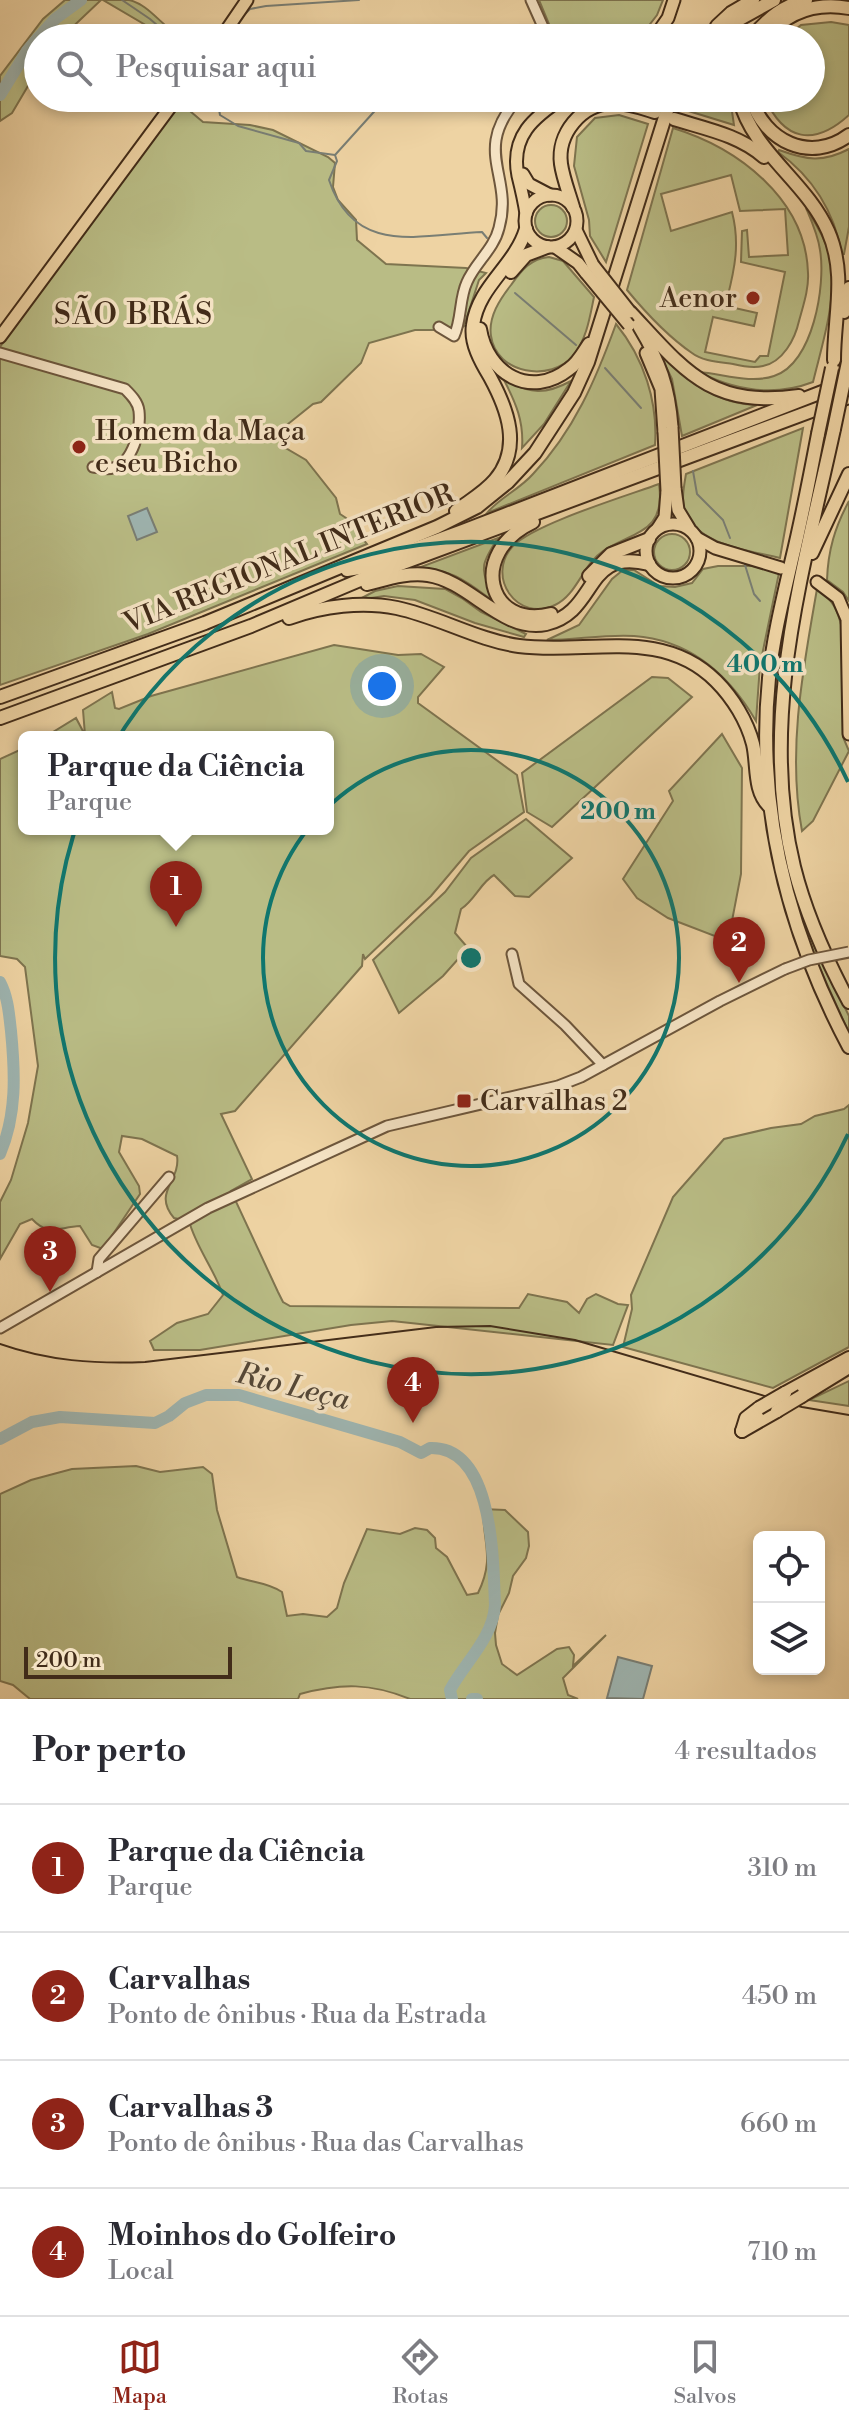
<!DOCTYPE html>
<html lang="pt">
<head>
<meta charset="utf-8">
<style>
  body { margin:0; font-family:"Libre Bodoni",serif; background:#f2f2f3; color:#2b2b33 }
  .controls { position:absolute; right:24px; bottom:24px; display:grid; overflow:hidden; border-radius:12px; box-shadow:0 4px 12px #0003 }
  .controls button { width:72px; height:72px; display:grid; place-items:center; padding:0; border:0; border-bottom:2px solid #e1e1e2; background:#fff; color:#2b2b33; font:40px sans-serif }
  .scale { position:absolute; left:24px; bottom:20px; width:208px; box-sizing:border-box; padding-left:8px; border:4px solid #422c19; border-top:0; font-size:22px; line-height:28px; white-space:nowrap; color:#422c19; -webkit-text-stroke:6px #f4e2c3; paint-order:stroke }
  .you { position:absolute; left:382px; top:686px; width:28px; height:28px; margin:-20px; border:6px solid #fff; border-radius:50%; background:#1a73e8; box-shadow:0 0 0 12px #1a73e833 }
  .badge { display:grid; place-items:center; width:52px; height:52px; border-radius:50%; background:#8f2418; color:#fff; font-size:26px; font-weight:700 }
  .pin { position:absolute; translate:-50% -66px; filter:drop-shadow(0 2px 4px #0008) }
  .pin::after { content:''; position:absolute; top:42px; width:28px; height:24px; background:inherit; clip-path:polygon(0 0,100% 0,50% 100%) }
  .popup { position:absolute; left:18px; top:731px; width:316px; height:104px; box-sizing:border-box; display:grid; place-content:center; border-radius:12px; background:#fff; filter:drop-shadow(0 2px 6px #0005); font-size:26px; white-space:nowrap; color:#7c7c81 }
  .popup b { font-size:30px; color:#2b2b33 }
  .popup::after { content:''; position:absolute; left:50%; top:100%; margin-left:-16px; border:16px solid transparent; border-top-color:#fff }
  .list { margin:0; padding:0; list-style:none }
  h2 { display:flex; justify-content:space-between; align-items:center; height:104px; margin:0; padding:0 32px; font-size:34px }
  h2 small { font-size:26px; font-weight:400; color:#7c7c81 }
  .list li { display:grid; grid-template-columns:52px 1fr auto; gap:24px; align-items:center; box-sizing:border-box; height:128px; padding:0 32px; border-top:2px solid #e1e1e2 }
  .list b { display:block; font-size:30px; white-space:nowrap }
  .list p { margin:0; font-size:26px; white-space:nowrap; color:#7c7c81 }
  .list em { font-size:26px; font-style:normal; color:#7c7c81 }
  .icon { flex:none; width:44px; height:44px; fill:none; stroke:currentColor; stroke-width:2; stroke-linecap:round; stroke-linejoin:round }
  .map { position:relative; flex:none; width:849px; height:1699px; overflow:hidden }
  .search { position:absolute; background:#fff; box-shadow:0 4px 12px #0003; left:24px; right:24px; top:24px; height:88px; display:flex; align-items:center; gap:20px; box-sizing:border-box; padding:0 28px; border-radius:44px; color:#7c7c81; font-size:30px }
  .sheet { height:616px; background:#fff }
  nav { display:flex; justify-content:space-around; align-items:center; box-sizing:border-box; height:112px; border-top:2px solid #e1e1e2; background:#fff; font-size:22px; color:#7c7c81 }
  nav a { display:grid; justify-items:center; gap:4px }
  nav .on { color:#8f2418 }
  .map>svg:first-child { display:block }
</style>
</head>
<body>
<div class="map">
<svg width="849" height="1699" viewBox="0 0 849 1699">
  <rect width="100%" height="100%" fill="#eed3a3"/>
  <filter id="stains"><feTurbulence type="fractalNoise" baseFrequency=".0025" numOctaves="4"/><feColorMatrix values="0 0 0 0 .2 0 0 0 0 .09 0 0 0 0 .02 0 0 0 .5 -.17"/></filter>
  <radialGradient id="worn" r=".72"><stop offset=".6" stop-color="#630" stop-opacity="0"/><stop offset="1" stop-color="#630" stop-opacity=".3"/></radialGradient>
  <!-- green -->
  <g fill="#b9bc85" stroke="#7e744f" stroke-width="2" fill-rule="evenodd">
    <path d="M65 0H101L61 38H38V69L12 113 0 121V76L43 19Z"/>
    <path d="M103 0C111 0 121 0 129 0 152 5 165 33 187 38H162L154 30Z"/>
    <path d="M539 0H663L657 15 640 37 602 38V32L551 29Z"/>
    <path d="M831 22 849 25V115C814 147 784 141 765 98H811V38H785L801 25Z"/>
    <path d="M685 98H730L734 125 682 109Z"/>
    <path d="M178 101 203 122 250 125 273 130 328 157 335 163 333 187 338 200 356 220 357 240 386 264 466 268 486 273 479 280 464 326 457 330H415L369 343 361 363 321 402 313 404 283 428 280 438 284 447 306 460 336 498 340 514 346 518 367 544 148 634 0 685V347Z"/>
    <path d="M619 115 648 124 606 262 590 236 589 220 574 166 577 137 595 118Z"/>
    <path d="M673 128C738 148 806 199 808 273 809 289 803 306 799 321 795 339 783 362 763 366 755 368 741 366 733 364 720 362 702 361 692 353 667 336 646 313 627 290ZM731 175 740 211 785 209 788 255 749 257 747 230 742 231 741 262 785 272 768 356H760L755 362 705 352 713 317 754 326 757 313 717 304 719 298 727 299C735 268 740 243 732 212L671 231 661 194Z"/>
    <path d="M849 149V227L844 254H842C834 211 814 178 778 152L779 150C807 160 822 163 849 149Z"/>
    <circle cx="551" cy="221" r="16"/>
    <path d="M806 208C817 226 829 244 831 265 836 303 822 345 813 382 774 397 736 391 699 372 723 374 751 384 774 376 813 364 826 285 820 250 818 235 812 222 806 208Z"/>
    <path d="M549 257 563 261 594 297C590 316 587 338 574 355 551 383 496 374 491 336 488 317 500 299 511 285 522 270 530 259 549 257Z"/>
    <path d="M616 324C644 358 658 402 655 445L487 513C498 499 520 489 533 474 574 431 596 379 616 324Z"/>
    <path d="M660 354C689 382 716 404 757 405L682 436 672 379Z"/>
    <path d="M504 380C531 394 545 395 571 381L544 424 522 448C524 422 516 403 504 380Z"/>
    <path d="M803 428 780 558C749 550 699 546 685 512 681 500 684 486 686 474Z"/>
    <path d="M659 484C666 532 635 531 603 551 583 564 577 595 555 605 517 623 485 576 513 546 534 524 626 496 659 484Z"/>
    <path d="M849 501V601L843 592 827 580C828 550 835 527 849 501Z"/>
    <circle cx="672" cy="552" r="18"/>
    <path d="M498 538C477 570 483 568 493 601 471 585 448 565 419 571L418 568Z"/>
    <path d="M718 566H753L779 573 760 665 756 721C729 675 690 640 634 636 605 634 576 640 547 640L579 625 612 579 623 570H634L659 586 675 587 692 583 703 569Z"/>
    <path d="M398 586 445 589 463 599 481 612 526 634 524 637 475 623 415 600 384 596 358 600 375 591Z"/>
    <path d="M817 589C833 600 838 610 842 629L843 737 849 751 813 821 802 831C787 751 803 669 817 589Z"/>
    <path d="M334 645 398 655 421 654 444 667 418 697V703L517 775 524 812 469 851 431 896 365 959 363 954 362 966 235 1111 221 1114 252 1179 231 1191 278 1292 283 1302 290 1306 519 1308 528 1294 567 1302 579 1313 587 1299 596 1294 618 1304 628 1305 613 1345 392 1321 351 1325 200 1350H154L150 1341 177 1323 208 1314 223 1295C214 1269 196 1247 189 1221L174 1218C152 1192 181 1181 177 1156L142 1139 122 1136 119 1152 139 1186 140 1194 103 1249 92 1245 80 1226C58 1227 49 1237 32 1219L20 1224 0 1259V1202L11 1180 28 1123 38 1066 25 967 17 959 0 956V759L24 748V829H328V737H45L76 718 85 735 83 710 112 692 115 708 119 709 151 696Z"/>
    <path d="M652 677 668 678 692 697 552 827 527 812 522 773Z"/>
    <path d="M722 734 742 768 741 874 726 952 715 936 668 918 637 898 623 879 673 801 669 791Z"/>
    <path d="M526 819 572 858 529 897 515 896 494 875C481 882 475 900 461 909L455 933 468 948 443 976 399 1013 373 960 445 892 471 858Z"/>
    <path d="M787 871 812 940 849 1016V1033L812 951Z"/>
    <path d="M849 1105V1347L773 1388 623 1347 632 1309 631 1295 673 1197 724 1139 771 1128 801 1124 815 1116 844 1109Z"/>
    <path d="M849 1381V1406L809 1400Z"/>
    <path d="M136 1466 160 1472 203 1467 212 1474 217 1510 237 1577C253 1583 267 1582 282 1592L287 1616 303 1614 327 1617 337 1608 344 1583 367 1529 400 1534 415 1528 427 1530 435 1538 436 1548 447 1557 467 1595 478 1593C495 1558 483 1544 483 1509L505 1510 528 1532 529 1546 526 1558 513 1576 509 1593 498 1615 495 1633 496 1645 502 1664 517 1675 557 1649 569 1647 574 1655 573 1666 606 1635 563 1678 568 1695 578 1699H410C371 1683 341 1683 300 1694L298 1699H30L13 1685 0 1681V1494L31 1480 72 1469Z"/>
  </g>
  <!-- water -->
  <g fill="#9eb5b1" stroke="#797e74" stroke-width="2">
    <path d="M147 508 157 532 137 540 128 516Z"/>
    <path d="M618 1657 652 1666 643 1699 607 1698Z"/>
  </g>
  <g fill="none" stroke-linecap="round" stroke-linejoin="round">
    <!-- stream -->
    <g stroke="#797e74" stroke-width="2">
      <path d="M122 0 150 19 172 38"/>
      <path d="M241 18 250 9 266 6 359 0"/>
      <path d="M217 98 220 115 238 126 299 143 306 151 335 155 381 104"/>
      <path d="M335 155 337 161 329 180C354 256 419 235 482 232L487 238"/>
      <path d="M515 293 576 345"/>
      <path d="M605 368 641 408"/>
      <path d="M693 471 697 494 723 520 730 538"/>
      <path d="M745 565 754 594 760 601"/>
    </g>
    <!-- river -->
    <g stroke="#9eb5b1" stroke-width="12">
      <path d="M38 38 55 19 81 0"/>
      <path d="M0 95 27 51 38 38"/>
      <path d="M0 982C8 997 9 1014 11 1031 15 1073 17 1114 0 1154"/>
      <path d="M0 1439 32 1422 60 1417 155 1423 169 1416 185 1403 206 1395H239L400 1442 421 1453 430 1448C494 1446 493 1560 495 1605 493 1638 465 1662 450 1690L452 1699"/>
      <path d="M472 1699H477"/>
    </g>
    <!-- minor casing -->
    <g stroke="#6d563c" stroke-width="13">
      <g id="minor">
        <path d="M531 0 548 38"/>
        <path d="M439 327 454 336C462 319 459 299 467 282 475 263 494 249 499 228 514 175 471 152 518 98"/>
        <path d="M0 353 125 389C131 395 138 402 139 411 141 430 133 463 113 468 107 470 100 468 93 467"/>
        <path d="M512 954 519 984 565 1025 603 1065"/>
        <path d="M97 1272 99 1259 169 1177"/>
        <path d="M0 1328 208 1208 387 1126 558 1086 581 1077 720 1001 785 969"/>
      </g>
    </g>
    <!-- major casing -->
    <g stroke="#422c19" stroke-width="15">
      <g id="major">
        <path d="M221 38 247 0"/>
        <path d="M654 38 668 18 674 0"/>
        <path d="M523 174 529 184 550 195"/>
        <circle cx="551" cy="221" r="26"/>
        <path d="M526 214C524 200 521 188 518 176 510 136 534 117 563 98"/>
        <path d="M576 230 593 265"/>
        <path d="M555 247 578 263 586 273"/>
        <path d="M639 327C660 362 669 386 672 427"/>
        <path d="M0 337 177 98"/>
        <path d="M646 353 661 389 664 432"/>
        <path d="M675 488 678 510 689 528"/>
        <circle cx="673" cy="551" r="27"/>
        <path d="M658 528 665 517 667 491"/>
        <path d="M697 538 715 548 781 568"/>
        <path d="M817 582 838 598 847 619 849 734"/>
      </g>
    </g>
    <!-- highway casing -->
    <g stroke="#422c19" stroke-width="16">
      <g id="highway">
        <path d="M717 26 731 13 753 0"/>
        <path d="M711 35 774 0"/>
        <path d="M752 38C766 19 782 6 806 0"/>
        <path d="M765 38C787 12 816 2 849 8"/>
        <path d="M739 98C753 153 806 181 828 231 847 274 834 316 834 360"/>
        <path d="M751 98C764 141 810 164 849 135"/>
        <path d="M674 119C706 129 739 135 764 157"/>
        <path d="M573 207C569 193 563 178 561 164 557 134 581 104 612 103 627 102 642 108 655 112"/>
        <path d="M511 272 526 255 547 247"/>
        <path d="M630 312C685 371 710 408 799 396"/>
        <path d="M844 312 849 288"/>
        <path d="M480 329C487 373 530 400 569 369 578 363 583 353 589 344"/>
        <path d="M834 429C803 572 758 720 794 867 806 915 826 959 849 1002"/>
        <path d="M818 434C810 476 802 518 792 559 783 598 773 638 769 678 756 808 788 932 849 1047"/>
        <path d="M456 511C469 501 484 493 495 480 522 448 508 410 490 377 481 362 470 343 473 325 478 286 515 266 526 229"/>
        <path d="M533 522C467 553 488 630 551 614"/>
        <path d="M812 553 849 474"/>
        <path d="M347 570 365 567 463 531 835 387"/>
        <path d="M589 576 611 554 649 539"/>
        <path d="M367 584C387 579 407 572 428 575 470 581 502 633 546 624 599 612 583 547 649 564"/>
        <path d="M289 618C323 606 362 601 397 608 439 617 477 640 519 646 587 655 661 626 716 681 733 698 747 721 753 744 758 765 753 790 769 806"/>
        <path d="M0 697 205 623 437 527 477 507 508 482 535 453 574 393 588 362 671 98"/>
        <path d="M0 718 251 626 379 572 849 397"/>
        <path d="M785 1393 849 1358"/>
        <path d="M802 1396 849 1367"/>
        <path d="M742 1431 777 1411"/>
        <path d="M742 1431 746 1418 759 1408"/>
      </g>
    </g>
    <!-- minor -->
    <use href="#minor" stroke="#f4e2c3" stroke-width="9"/>
    <!-- major -->
    <use href="#major" stroke="#eed3a3" stroke-width="11"/>
    <!-- highway -->
    <use href="#highway" stroke="#eed3a3" stroke-width="12"/>
    <!-- tram -->
    <path stroke="#422c19" stroke-width="2" d="M0 1344C48 1361 95 1364 145 1362L436 1327 490 1326 575 1340 802 1407 849 1415"/>
    <!-- minor-bridge casing -->
    <g stroke="#6d563c" stroke-width="13" stroke-linecap="butt">
      <path id="minor-bridge" d="M785 969 809 960 849 952"/>
    </g>
    <!-- major-bridge casing -->
    <g stroke="#422c19" stroke-width="15" stroke-linecap="butt">
      <g id="major-bridge">
        <path d="M593 265 630 312"/>
        <path d="M586 273 629 325"/>
        <path d="M672 427 675 488"/>
        <path d="M664 432 667 491"/>
      </g>
    </g>
    <!-- highway-bridge casing -->
    <g stroke="#422c19" stroke-width="16" stroke-linecap="butt">
      <g id="highway-bridge">
        <path d="M834 429 848 362"/>
        <path d="M818 434 832 368"/>
        <path d="M759 1408 785 1393"/>
        <path d="M777 1411 802 1396"/>
      </g>
    </g>
    <!-- minor-bridge -->
    <use href="#minor-bridge" stroke="#f4e2c3" stroke-width="9"/>
    <!-- major-bridge -->
    <use href="#major-bridge" stroke="#eed3a3" stroke-width="11"/>
    <!-- highway-bridge -->
    <use href="#highway-bridge" stroke="#eed3a3" stroke-width="12"/>
  </g>
  <!-- distance rings -->
  <g fill="none" stroke="#0f766e" stroke-width="4">
    <circle cx="471" cy="958" r="208"/>
    <path d="M848 1134A416 416 0 1 1 848 782"/>
  </g>
  <!-- markers -->
  <g fill="#8f2418" stroke="#f4e2c3" stroke-width="3">
    <circle cx="753" cy="298" r="8"/>
    <circle cx="79" cy="447" r="8"/>
    <rect x="456" y="1093" width="16" height="16" rx="4"/>
  </g>
  <g text-anchor="middle" dominant-baseline="central" stroke-width="7" stroke-linejoin="round" paint-order="stroke">
    <!-- poi labels -->
    <g font-size="28" fill="#422c19" stroke="#f4e2c3" text-anchor="start">
      <text x="737" y="298" text-anchor="end">Aenor</text>
      <text x="95" y="431">Homem da Maça<tspan x="95" dy="32">e seu Bicho</tspan></text>
      <text x="480" y="1101">Carvalhas 2</text>
    </g>
    <!-- street labels -->
    <g font-size="28" fill="#422c19" stroke="#f4e2c3">
      <text transform="translate(289 559) rotate(-22)">VIA REGIONAL INTERIOR</text>
    </g>
    <!-- neighbourhood labels -->
    <g font-size="30" letter-spacing="2" fill="#422c19" stroke="#f4e2c3">
      <text x="134" y="315">SÃO BRÁS</text>
    </g>
    <!-- water labels -->
    <g font-size="30" font-style="italic" fill="#544737" stroke="#f4e2c3">
      <text transform="translate(293 1387) rotate(14)">Rio Leça</text>
    </g>
  </g>
  <circle cx="471" cy="958" r="12" fill="#0f766e" stroke="#f4e2c3" stroke-width="4"/>
  <g font-size="24" text-anchor="middle" font-weight="bold" fill="#0f766e" stroke="#f4e2c3" stroke-width="7" stroke-linejoin="round" paint-order="stroke">
    <text x="765" y="672">400 m</text>
    <text x="618" y="819">200 m</text>
  </g>
  <rect width="100%" height="100%" filter="url(#stains)"/>
  <rect width="100%" height="100%" fill="url(#worn)"/>
</svg>
<div class="controls">
<button><svg class="icon" aria-label="locate" viewBox="0 0 24 24"><circle cx="12" cy="12" r="6"/><path d="M12 2v4M12 18v4M2 12h4M18 12h4"/></svg></button>
<button><svg class="icon" aria-label="layers" viewBox="0 0 24 24"><path d="M12 4l9 5-9 5-9-5zM3 14l9 5 9-5"/></svg></button>
</div>
<div class="scale">200 m</div>
<div class="you"></div>
<div class="pin badge" style="left:176px;top:927px">1</div>
<div class="popup"><b>Parque da Ciência</b>Parque</div>
<div class="pin badge" style="left:739px;top:983px">2</div>
<div class="pin badge" style="left:50px;top:1292px">3</div>
<div class="pin badge" style="left:413px;top:1423px">4</div>
<div class="search"><svg class="icon" aria-label="search" viewBox="0 0 24 24"><circle cx="10" cy="10" r="6"/><path d="M15 15l6 6"/></svg>Pesquisar aqui</div>
</div>
<section class="sheet">
<h2>Por perto<small>4 resultados</small></h2>
<ul class="list">
<li><span class="badge">1</span><div><b>Parque da Ciência</b><p>Parque</p></div><em>310 m</em></li>
<li><span class="badge">2</span><div><b>Carvalhas</b><p>Ponto de ônibus · Rua da Estrada</p></div><em>450 m</em></li>
<li><span class="badge">3</span><div><b>Carvalhas 3</b><p>Ponto de ônibus · Rua das Carvalhas</p></div><em>660 m</em></li>
<li><span class="badge">4</span><div><b>Moinhos do Golfeiro</b><p>Local</p></div><em>710 m</em></li>
</ul>
</section>
<nav>
<a class="on"><svg class="icon" aria-label="map" viewBox="0 0 24 24"><path d="M3 6l6-2 6 2 6-2v14l-6 2-6-2-6 2zM9 4v14M15 6v14"/></svg>Mapa</a>
<a><svg class="icon" aria-label="directions" viewBox="0 0 24 24"><path d="M12 3l9 9-9 9-9-9zM9 14v-3h6M13 9l2 2-2 2"/></svg>Rotas</a>
<a><svg class="icon" aria-label="saved" viewBox="0 0 24 24"><path d="M7 4h10v16l-5-4-5 4z"/></svg>Salvos</a>
</nav>
</body>
</html>
